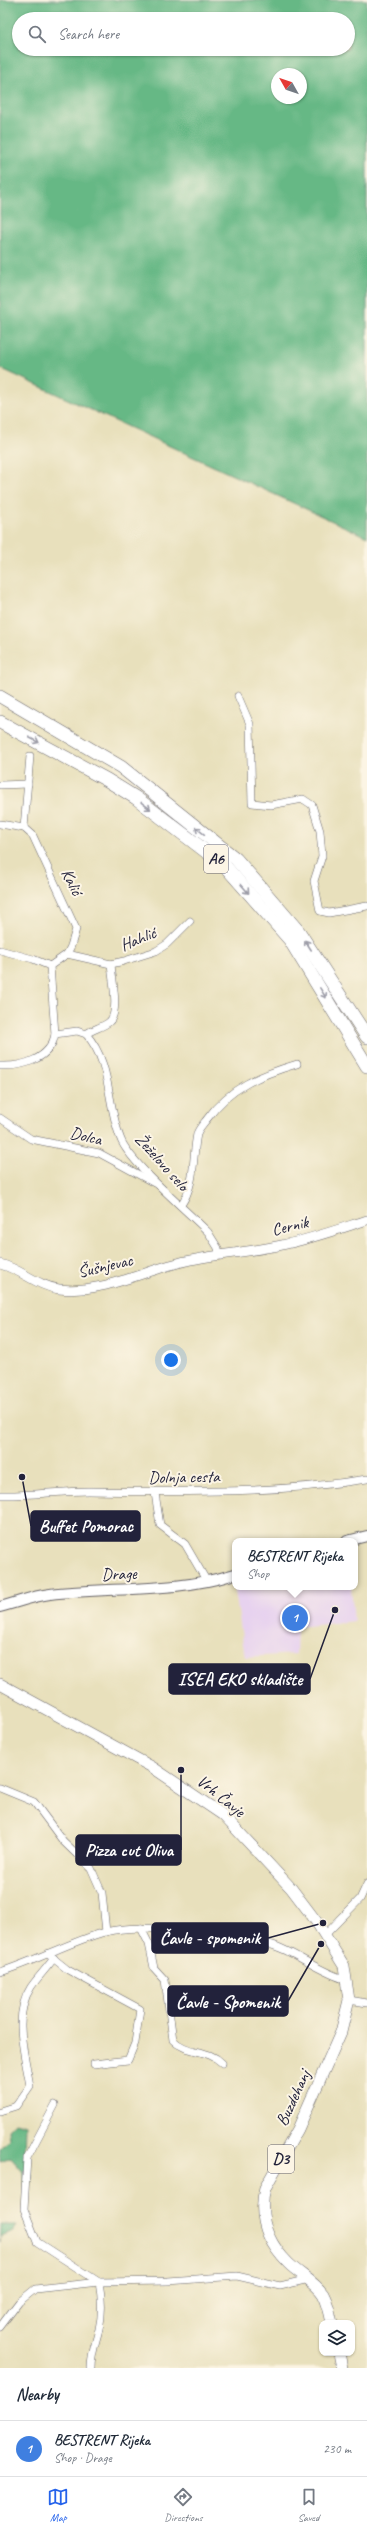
<!DOCTYPE html>
<html lang="en">
<head>
<meta charset="utf-8">
<style>
  body { margin:0; font-family:Caveat,sans-serif; background:#f2f2f3; color:#1f2937 }
  .controls { position:absolute; right:12px; bottom:12px; display:grid; overflow:hidden; border-radius:8px; box-shadow:0 1px 3px #0004 }
  .controls button { width:36px; height:36px; display:grid; place-items:center; padding:0; border:0; border-bottom:1px solid #e0e1e3; background:#fff; color:#1f2937; font:20px sans-serif }
  .compass { position:absolute; left:271px; top:68px; width:36px; height:36px; border-radius:50%; background:#fff; box-shadow:0 1px 3px #0004; rotate:310deg }
  .you { position:absolute; left:171px; top:1360px; width:14px; height:14px; margin:-10px; border:3px solid #fff; border-radius:50%; background:#1a73e8; box-shadow:0 0 0 6px #1a73e833 }
  .badge { display:grid; place-items:center; width:26px; height:26px; border-radius:50%; background:#2563eb; color:#fff; font-size:13px; font-weight:700 }
  .pin { position:absolute; translate:-50% -50%; border:2px solid #fff; box-shadow:0 1px 4px #0006 }
  .popup { position:absolute; left:232px; top:1538px; width:126px; height:52px; box-sizing:border-box; display:grid; place-content:center; border-radius:8px; background:#fff; filter:drop-shadow(0 1px 3px #0005); font-size:13px; white-space:nowrap; color:#747a83 }
  .popup b { font-size:15px; color:#1f2937 }
  .popup::after { content:''; position:absolute; left:50%; top:100%; margin-left:-8px; border:8px solid transparent; border-top-color:#fff }
  .list { margin:0; padding:0; list-style:none }
  h2 { display:flex; justify-content:space-between; align-items:center; height:52px; margin:0; padding:0 16px; font-size:17px }
  h2 small { font-size:13px; font-weight:400; color:#747a83 }
  .list li { display:grid; grid-template-columns:26px 1fr auto; gap:12px; align-items:center; box-sizing:border-box; height:56px; padding:0 16px; border-top:1px solid #e0e1e3 }
  .list b { display:block; font-size:15px; white-space:nowrap }
  .list p { margin:0; font-size:13px; white-space:nowrap; color:#747a83 }
  .list em { font-size:13px; font-style:normal; color:#747a83 }
  .icon { flex:none; width:22px; height:22px; fill:none; stroke:currentColor; stroke-width:2; stroke-linecap:round; stroke-linejoin:round }
  .map { position:relative; flex:none; width:367px; height:2368px; overflow:hidden }
  .search { position:absolute; background:#fff; box-shadow:0 1px 3px #0004; left:12px; right:12px; top:12px; height:44px; display:flex; align-items:center; gap:10px; box-sizing:border-box; padding:0 14px; border-radius:22px; color:#747a83; font-size:15px }
  .sheet { height:108px; background:#fff }
  nav { display:flex; justify-content:space-around; align-items:center; box-sizing:border-box; height:56px; border-top:1px solid #e0e1e3; background:#fff; font-size:11px; color:#747a83 }
  nav a { display:grid; justify-items:center; gap:2px }
  nav .on { color:#2563eb }
  .map>svg:first-child { display:block }
</style>
</head>
<body>
<div class="map">
<svg width="367" height="2368" viewBox="0 0 367 2368">
  <rect width="100%" height="100%" fill="#fcf5e5"/>
  <filter id="ink" filterUnits="userSpaceOnUse"><feTurbulence type="fractalNoise" baseFrequency=".025" numOctaves="2"/><feDisplacementMap in="SourceGraphic" scale="8" xChannelSelector="R" yChannelSelector="G"/><feConvolveMatrix kernelMatrix="1 2 1 2 8 2 1 2 1" color-interpolation-filters="sRGB"/></filter>
  <filter id="wash" filterUnits="userSpaceOnUse"><feTurbulence type="fractalNoise" baseFrequency=".012" numOctaves="4" result="noise"/><feDisplacementMap in="SourceGraphic" scale="16" xChannelSelector="R" yChannelSelector="G"/><feGaussianBlur stdDeviation="0.9" result="paint"/><feColorMatrix in="noise" values="0 0 0 0 0 0 0 0 0 0 0 0 0 0 0 0 0 1.4 0 .05"/><feComposite in="paint" operator="in"/></filter>
  <g filter="url(#wash)">
    <rect width="100%" height="100%" fill="#e8e0bc"/>
    <!-- built -->
    <path fill="#e7d2ef" d="M235 1583V1587H351L354 1621 297 1627 296 1654 245 1657 234 1584Z"/>
    <!-- forest -->
    <g fill="#66b885" stroke="#446d60" fill-rule="evenodd">
      <path d="M0 0H367V537L0 368ZM19 19H348V49H19ZM277 74H301V98H277Z"/>
      <path d="M15 2122 26 2125 25 2157 33 2176 26 2194 24 2173 11 2158 0 2162V2148L9 2139 8 2129Z"/>
      <path d="M0 2225H17L11 2233 1 2237 0 2242Z"/>
    </g>
  </g>
  <g filter="url(#ink)">
    <g fill="none" stroke-linecap="round" stroke-linejoin="round">
      <!-- minor casing -->
      <g stroke="#676468" stroke-width="8">
        <g id="minor">
          <path d="M238 696 250 724 252 803 271 805 303 799 312 805 320 831 322 856 314 881 320 911 329 913 367 906"/>
          <path d="M0 785 28 784"/>
          <path d="M0 824 24 828 33 836 76 929 71 946 67 954 50 966 55 1034"/>
          <path d="M24 828 30 756"/>
          <path d="M0 950 33 959 50 966"/>
          <path d="M67 954 111 964 124 961 156 951 167 944 190 921"/>
          <path d="M86 1034C93 1029 103 1027 109 1022 120 1013 112 979 111 964"/>
          <path d="M0 1066C22 1067 51 1059 55 1034L77 1031 86 1034C113 1064 106 1107 122 1142 134 1166 187 1211 208 1232L218 1248 219 1255"/>
          <path d="M0 1118 31 1139 99 1153 156 1184"/>
          <path d="M181 1205C196 1183 192 1159 197 1134 198 1129 204 1123 207 1119 230 1087 260 1075 297 1064"/>
          <path d="M155 1493 160 1525 185 1544 206 1580"/>
          <path d="M0 1495C29 1496 59 1491 88 1491 181 1492 274 1494 367 1479"/>
          <path d="M0 1788 34 1802 63 1841 91 1868 102 1893 106 1932"/>
          <path d="M141 1928 149 1944 154 1968 165 1980 173 2040C186 2054 207 2048 222 2063"/>
          <path d="M325 1935 360 1899 367 1884"/>
          <path d="M48 1954 68 1970 140 2009 135 2043 128 2060 94 2064"/>
          <path d="M0 1972C36 1961 69 1942 105 1932 141 1923 178 1932 213 1936 229 1939 246 1938 262 1942 293 1949 317 1972 347 1980"/>
          <path d="M349 2000 367 2003"/>
          <path d="M55 2105 27 2158 24 2209 37 2242 99 2282C102 2298 103 2312 99 2329 96 2342 91 2354 91 2368"/>
          <path d="M0 2111 16 2106 30 2086C25 2055 12 2016 31 1987 38 1977 47 1968 54 1958"/>
          <path d="M0 2327 19 2302 35 2289 99 2282 168 2281 237 2276 280 2286 309 2279"/>
        </g>
      </g>
      <!-- tertiary casing -->
      <g stroke="#676468" stroke-width="10">
        <path id="tertiary" d="M0 1264C21 1269 37 1286 59 1289 102 1294 145 1270 186 1261 218 1254 250 1252 282 1245 311 1239 339 1229 367 1220"/>
      </g>
      <!-- secondary casing -->
      <g stroke="#676468" stroke-width="12">
        <g id="secondary">
          <path d="M347 1541 367 1536"/>
          <path d="M0 1607C17 1603 32 1596 50 1594 111 1587 175 1593 235 1574"/>
        </g>
      </g>
      <!-- primary casing -->
      <g stroke="#676468" stroke-width="12">
        <g id="primary">
          <path d="M0 1684 152 1767 223 1815 291 1888 316 1921 344 1966 349 2000 341 2032 298 2129 265 2188C258 2217 267 2242 288 2263 299 2274 314 2281 323 2294 328 2303 330 2313 332 2323"/>
          <path d="M339 2353 342 2368"/>
        </g>
      </g>
      <!-- motorway casing -->
      <g stroke="#676468" stroke-width="14">
        <g id="motorway">
          <path d="M0 696 121 767 236 859 299 932 367 1037"/>
          <path d="M0 722 107 780 136 798 225 866 290 940 367 1066"/>
        </g>
      </g>
      <!-- minor -->
      <use href="#minor" stroke="#fff" stroke-width="7"/>
      <!-- tertiary -->
      <use href="#tertiary" stroke="#fff" stroke-width="9"/>
      <!-- secondary -->
      <use href="#secondary" stroke="#fff" stroke-width="10"/>
      <!-- primary -->
      <use href="#primary" stroke="#fff" stroke-width="11"/>
      <!-- motorway -->
      <use href="#motorway" stroke="#fff" stroke-width="13"/>
    </g>
    <!-- one-way arrows -->
    <defs><path id="oneway-shaft" d="M-6 0H5M1.5-3L5.5 0L1.5 3" fill="none" stroke-width="1.6" stroke-linecap="round" stroke-linejoin="round"/></defs>
    <g stroke="#9c9ca7">
      <use href="#oneway-shaft" transform="translate(34 740) rotate(28)"/>
      <use href="#oneway-shaft" transform="translate(146 806) rotate(37)"/>
      <use href="#oneway-shaft" transform="translate(200 831) rotate(-142)"/>
      <use href="#oneway-shaft" transform="translate(245 889) rotate(49)"/>
      <use href="#oneway-shaft" transform="translate(308 945) rotate(-123)"/>
      <use href="#oneway-shaft" transform="translate(323 993) rotate(58)"/>
    </g>
  </g>
  <g text-anchor="middle" dominant-baseline="central" stroke-width="4" stroke-linejoin="round" paint-order="stroke">
    <!-- shield labels -->
    <g fill="#fcf5e5" stroke="#63616e" stroke-width="1">
      <rect x="204" y="845" width="24" height="28" rx="3"/>
      <rect x="268" y="2145" width="26" height="28" rx="3"/>
    </g>
    <g font-size="16" font-weight="bold" fill="#22223b">
      <text x="216" y="859">A6</text>
      <text x="281" y="2159">D3</text>
    </g>
    <!-- street labels -->
    <g font-size="17" fill="#22223b" stroke="#fcf5e5">
      <text transform="translate(72 882) rotate(63)">Kalić</text>
      <text transform="translate(138 939) rotate(-22)">Hahlić</text>
      <text transform="translate(86 1136) rotate(14)">Dolca</text>
      <text transform="translate(162 1162) rotate(48)">Žeželovo selo</text>
      <text transform="translate(290 1226) rotate(-13)">Cernik</text>
      <text transform="translate(105 1266) rotate(-13)">Šušnjevac</text>
      <text transform="translate(184 1477) rotate(-1)">Dolnja cesta</text>
      <text transform="translate(119 1574) rotate(-2)">Drage</text>
      <text transform="translate(221 1796) rotate(39)">Vrh Čavje</text>
      <text transform="translate(293 2098) rotate(-65)">Buzdehanj</text>
    </g>
  </g>
  <!-- callouts -->
  <path fill="none" stroke="#22223b" stroke-width="1.5" d="M22 1477L31 1526M335 1610L310 1679M181 1770L181 1850M323 1923L268 1938M321 1944L288 2001"/>
  <g fill="#22223b" stroke="#fcf5e5" stroke-width="1.5">
    <circle cx="22" cy="1477" r="4"/>
    <circle cx="335" cy="1610" r="4"/>
    <circle cx="181" cy="1770" r="4"/>
    <circle cx="323" cy="1923" r="4"/>
    <circle cx="321" cy="1944" r="4"/>
  </g>
  <g fill="#22223b" stroke="#22223b" stroke-width="1.5">
    <rect x="31" y="1511" width="109" height="30" rx="4"/>
    <rect x="169" y="1664" width="141" height="30" rx="4"/>
    <rect x="76" y="1835" width="105" height="30" rx="4"/>
    <rect x="152" y="1923" width="116" height="30" rx="4"/>
    <rect x="168" y="1986" width="120" height="30" rx="4"/>
  </g>
  <g font-size="18" text-anchor="middle" font-weight="bold" fill="#fff">
    <text x="86" y="1532">Buffet Pomorac</text>
    <text x="240" y="1685">ISEA EKO skladište</text>
    <text x="129" y="1856">Pizza cut Oliva</text>
    <text x="210" y="1944">Čavle - spomenik</text>
    <text x="228" y="2008">Čavle - Spomenik</text>
  </g>
</svg>
<div class="controls">
<button><svg class="icon" aria-label="layers" viewBox="0 0 24 24"><path d="M12 4l9 5-9 5-9-5zM3 14l9 5 9-5"/></svg></button>
</div>
<svg class="compass" viewBox="-18 -18 36 36"><path d="M0-13l5 13h-10z" fill="#e53935"/><path d="M0 13l5-13h-10z" fill="#747a83"/></svg>
<div class="you"></div>
<div class="pin badge" style="left:295px;top:1618px;background:#3f7fe0">1</div>
<div class="popup"><b>BESTRENT Rijeka</b>Shop</div>
<div class="search"><svg class="icon" aria-label="search" viewBox="0 0 24 24"><circle cx="10" cy="10" r="6"/><path d="M15 15l6 6"/></svg>Search here</div>
</div>
<section class="sheet">
<h2>Nearby<small></small></h2>
<ul class="list">
<li><span class="badge" style="background:#3f7fe0">1</span><div><b>BESTRENT Rijeka</b><p>Shop · Drage</p></div><em>230 m</em></li>
</ul>
</section>
<nav>
<a class="on"><svg class="icon" aria-label="map" viewBox="0 0 24 24"><path d="M3 6l6-2 6 2 6-2v14l-6 2-6-2-6 2zM9 4v14M15 6v14"/></svg>Map</a>
<a><svg class="icon" aria-label="directions" viewBox="0 0 24 24"><path d="M12 3l9 9-9 9-9-9zM9 14v-3h6M13 9l2 2-2 2"/></svg>Directions</a>
<a><svg class="icon" aria-label="saved" viewBox="0 0 24 24"><path d="M7 4h10v16l-5-4-5 4z"/></svg>Saved</a>
</nav>
</body>
</html>
